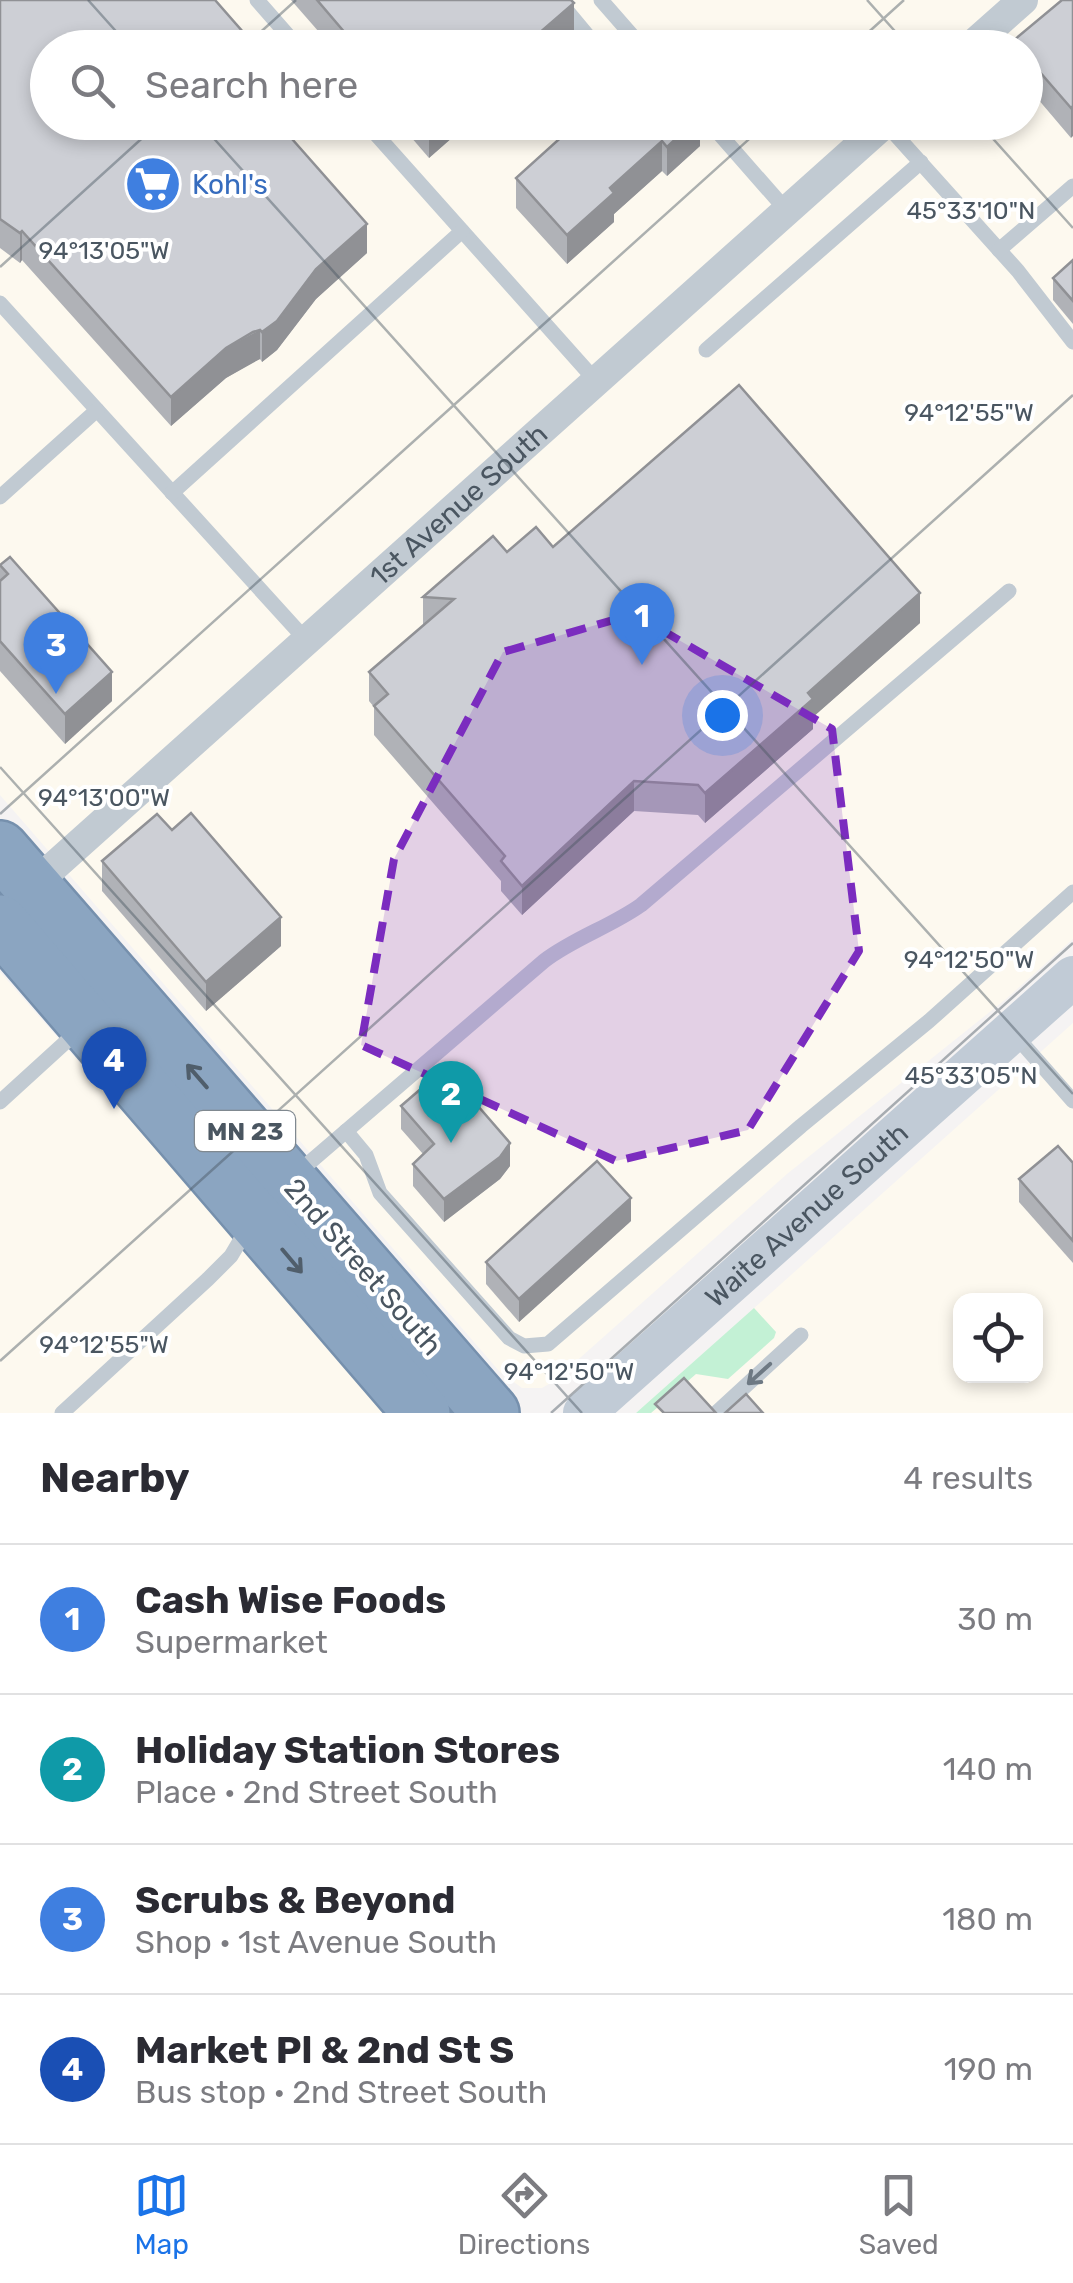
<!DOCTYPE html>
<html lang="en">
<head>
<meta charset="utf-8">
<style>
  body { margin:0; font-family:Rubik,sans-serif; background:#f7f7f7; color:#2b2b33 }
  .controls { position:absolute; right:30px; bottom:30px; display:grid; overflow:hidden; border-radius:20px; box-shadow:0 5px 15px #0003 }
  .controls button { width:90px; height:90px; display:grid; place-items:center; padding:0; border:0; border-bottom:2px solid #e1e1e2; background:#fff; color:#2b2b33; font:50px sans-serif }
  .you { position:absolute; left:722px; top:715px; width:35px; height:35px; margin:-25px; border:8px solid #fff; border-radius:50%; background:#1a73e8; box-shadow:0 0 0 15px #1a73e833 }
  .badge { display:grid; place-items:center; width:65px; height:65px; border-radius:50%; background:#1a73e8; color:#fff; font-size:32px; font-weight:700 }
  .pin { position:absolute; translate:-50% -82px; filter:drop-shadow(0 2px 5px #0008) }
  .pin::after { content:''; position:absolute; top:52px; width:35px; height:30px; background:inherit; clip-path:polygon(0 0,100% 0,50% 100%) }
  .list { margin:0; padding:0; list-style:none }
  h2 { display:flex; justify-content:space-between; align-items:center; height:130px; margin:0; padding:0 40px; font-size:42px }
  h2 small { font-size:32px; font-weight:400; color:#7c7c81 }
  .list li { display:grid; grid-template-columns:65px 1fr auto; gap:30px; align-items:center; box-sizing:border-box; height:150px; padding:0 40px; border-top:2px solid #e1e1e2 }
  .list b { display:block; font-size:38px; white-space:nowrap }
  .list p { margin:0; font-size:32px; white-space:nowrap; color:#7c7c81 }
  .list em { font-size:32px; font-style:normal; color:#7c7c81 }
  .icon { flex:none; width:55px; height:55px; fill:none; stroke:currentColor; stroke-width:2; stroke-linecap:round; stroke-linejoin:round }
  .map { position:relative; flex:none; width:1073px; height:1413px; overflow:hidden }
  .search { position:absolute; background:#fff; box-shadow:0 5px 15px #0003; left:30px; right:30px; top:30px; height:110px; display:flex; align-items:center; gap:25px; box-sizing:border-box; padding:0 35px; border-radius:55px; color:#7c7c81; font-size:38px }
  .sheet { height:730px; background:#fff }
  nav { display:flex; justify-content:space-around; align-items:center; box-sizing:border-box; height:140px; border-top:2px solid #e1e1e2; background:#fff; font-size:28px; color:#7c7c81 }
  nav a { display:grid; justify-items:center; gap:5px }
  nav .on { color:#1a73e8 }
  .map>svg:first-child { display:block }
</style>
</head>
<body>
<div class="map">
<svg width="1073" height="1413" viewBox="0 0 1073 1413">
  <rect width="100%" height="100%" fill="#f5f3f3"/>
  <!-- commercial -->
  <g fill="#fdf9ef" fill-rule="evenodd">
    <path d="M0 0H1073V939L1006 999 787 1174 554 1381 542 1388H522L500 1372 0 795ZM48 48H1026V122H48Z"/>
    <path d="M0 972 239 1244 383 1413H0Z"/>
    <path d="M1073 1023V1413H636L697 1359ZM960 1300H1036V1376H960Z"/>
  </g>
  <!-- green -->
  <path fill="#c3f1d5" d="M754 1308 776 1332 774 1338 728 1379 696 1374 651 1413H636Z"/>
  <g fill="none" stroke-linecap="round" stroke-linejoin="round">
    <!-- highway casing -->
    <g stroke="#7690ad" stroke-width="60">
      <g id="highway">
        <path d="M0 849 491 1413"/>
        <path d="M0 923 422 1413"/>
      </g>
    </g>
    <!-- lane -->
    <g stroke="#c1cad2" stroke-width="15">
      <path d="M257 0 299 48"/>
      <path d="M558 0 598 48"/>
      <path d="M601 0 643 48"/>
      <path d="M365 122 596 381"/>
      <path d="M709 122 787 211"/>
      <path d="M885 123 1018 271 1073 342"/>
      <path d="M999 250 1073 186"/>
      <path d="M0 303 306 640"/>
      <path d="M706 350 921 162"/>
      <path d="M172 493 462 231"/>
      <path d="M0 497 97 410"/>
      <path d="M1014 1034 1073 1101"/>
      <path d="M0 1102 80 1029"/>
      <path d="M346 1131 366 1155 380 1193 509 1338 524 1346 548 1344 801 1126 929 1021 1073 892"/>
      <path d="M295 1175 544 961C574 938 610 927 641 905L1009 591"/>
      <path d="M62 1413 208 1279 231 1256 247 1229"/>
      <path d="M716 1413 801 1335"/>
    </g>
    <!-- street -->
    <g stroke="#c1cad2" stroke-width="30">
      <path d="M969 48 1023 0"/>
      <path id="s1" d="M32 886 886 122"/>
    </g>
    <!-- secondary -->
    <path stroke="#c1cbd6" stroke-width="42" id="s2" d="M584 1413 1073 977"/>
    <!-- highway -->
    <use href="#highway" stroke="#8ba5c1" stroke-width="55"/>
  </g>
  <!-- wall -->
  <g fill="#b0b2b7">
    <path d="M0 0 250 48H48L367 253 316 299 277 350 262 362 260 359 253 362 226 378 171 426 22 260 20 263 0 248Z"/>
    <path d="M291 0H571L574 32 556 48H333Z"/>
    <path d="M1073 0 1071 138 1026 85V48H1013V41Z"/>
    <path d="M398 122H470L429 158Z"/>
    <path d="M700 122V146L667 176 662 171 614 214V222L567 264 516 208V178Z"/>
    <path d="M1073 260V324L1053 300V278Z"/>
    <path d="M553 547 920 623 813 717V729L705 823 698 815 634 811 522 915 501 891V881L374 735V707L369 701V672L423 625V597L507 552Z"/>
    <path d="M0 565 112 701 65 744 0 671Z"/>
    <path d="M102 861 281 946 206 1011 102 891Z"/>
    <path d="M401 1106 510 1166 500 1179 444 1222 413 1186V1164L423 1154 401 1129Z"/>
    <path d="M1073 1163V1263L1019 1202V1179Z"/>
    <path d="M631 1221 519 1322 486 1284V1262Z"/>
  </g>
  <!-- shaded-wall -->
  <g fill="#909195">
    <path d="M574 3V32L556 48H522Z"/>
    <path d="M1073 106V136L1071 138V108Z"/>
    <path d="M436 122H470L429 158V129Z"/>
    <path d="M694 122H700V146L667 176V147Z"/>
    <path d="M662 141V171L614 214V222L567 264V235L610 188Z"/>
    <path d="M367 224V253L316 299 277 350 262 362V332L316 269Z"/>
    <path d="M22 231V260L20 263V233Z"/>
    <path d="M260 330V359L226 378 171 426V397L226 348Z"/>
    <path d="M920 593V623L813 717V729L705 823V793L808 693Z"/>
    <path d="M112 672V701L65 744V714Z"/>
    <path d="M634 781V811L522 915V886Z"/>
    <path d="M281 917V946L206 1011V982Z"/>
    <path d="M510 1143V1166L500 1179 444 1222V1199Z"/>
    <path d="M631 1198V1221L519 1322V1299Z"/>
  </g>
  <!-- building -->
  <g fill="#cdcfd5" stroke="#909195" stroke-width="2.5">
    <path d="M0 0H215L250 40 242 48H48V122H277L367 224 316 269 277 321 262 332 260 330 253 332 226 348 171 397 22 231 20 233 0 219Z"/>
    <path d="M317 0H571L574 3 522 48H358Z"/>
    <path d="M1062 0H1073V106L1071 108 1026 56V48H1018L1013 41Z"/>
    <path d="M423 122H436L429 129Z"/>
    <path d="M578 122H694L667 147 662 141 610 188 614 193 567 235 516 178Z"/>
    <path d="M1073 260V301L1053 278Z"/>
    <path d="M739 385 920 593 808 693 813 699 705 793 698 785 634 781 522 886 501 861 505 856 374 706 388 694 369 672 454 599 423 597 493 536 507 552 536 527 553 547Z"/>
    <path d="M10 557 112 672 65 714 0 641V581L8 574 0 565Z"/>
    <path d="M191 813 281 917 206 982 102 861 157 814 172 830Z"/>
    <path d="M445 1068 510 1143 500 1157 444 1199 413 1164 434 1144 401 1106Z"/>
    <path d="M1058 1146 1073 1163V1241L1019 1179Z"/>
    <path d="M597 1161 631 1198 519 1299 486 1262Z"/>
    <path d="M684 1378 716 1413H664L655 1404Z"/>
    <path d="M746 1394 763 1413H725Z"/>
  </g>
  <!-- one-way arrows -->
  <defs><path id="oneway-shaft" d="M-6 0H5M1.5-3L5.5 0L1.5 3" fill="none" stroke-width="1.6" stroke-linecap="round" stroke-linejoin="round" transform="scale(2.5)"/></defs>
  <g stroke="#505e6b">
    <use href="#oneway-shaft" transform="translate(197 1076) rotate(-131)"/>
    <use href="#oneway-shaft" transform="translate(292 1261) rotate(50)"/>
  </g>
  <use stroke="#6e7983" href="#oneway-shaft" transform="translate(759 1374) rotate(138)"/>
  <!-- marked area -->
  <path fill="#7b2cbf" fill-opacity="0.2" stroke="#7b2cbf" stroke-width="8" stroke-dasharray="20 12" stroke-linejoin="round" d="M634 614 832 729 859 951 748 1130 616 1161 361 1045 394 859 503 652Z"/>
  <!-- ticks -->
  <path fill="none" stroke="#4a5661" stroke-width="2.5" stroke-opacity="0.45" d="M88 0 131 48M867 0 910 48M243 48 296 0M851 48 904 0M199 122 1073 1094M978 122 1073 228M0 267 160 122M0 767 582 1413M0 814 768 122M0 1361 1073 395M551 1413 1073 943"/>
  <!-- icons -->
  <defs>
    <g id="supermarket-disc" transform="scale(2.875)"><circle r="9.5" fill="#3f7fe0" stroke="#fff"/><path d="M-6-5.5h2.5l.6 2H6L4.5 2H-2.5L-4.4-4H-6ZM-1.5 3.2a1.3 1.3 0 1 0 .1 0ZM3 3.2a1.3 1.3 0 1 0 .1 0Z" fill="#fff"/></g>
  </defs>
  <g fill-rule="evenodd">
    <use href="#supermarket-disc" x="153" y="184"/>
  </g>
  <g text-anchor="middle" dominant-baseline="central" stroke-width="8" stroke-linejoin="round" paint-order="stroke">
    <!-- shield labels -->
    <rect fill="#fff" stroke="#808990" stroke-width="2.5" x="195" y="1111" width="100" height="40" rx="8"/>
    <g font-size="25" font-weight="bold" fill="#4a5661">
      <text x="245" y="1131">MN 23</text>
    </g>
    <!-- shop labels -->
    <g font-size="28" fill="#366cbe" stroke="#fff" text-anchor="start">
      <text x="192" y="184">Kohl's</text>
    </g>
    <!-- street labels -->
    <g font-size="28" fill="#4a5661" stroke="#fff">
      <text stroke="none"><textPath href="#s1" startOffset="572">1st Avenue South</textPath></text>
      <text stroke="none"><textPath href="#s2" startOffset="298">Waite Avenue South</textPath></text>
      <text transform="translate(363 1267) rotate(49)">2nd Street South</text>
    </g>
  </g>
  <g font-size="25" text-anchor="middle" fill="#4a5661" stroke="#fff" stroke-width="8" stroke-linejoin="round" paint-order="stroke">
    <text x="971" y="219">45°33'10"N</text>
    <text x="104" y="259">94°13'05"W</text>
    <text x="969" y="421">94°12'55"W</text>
    <text x="104" y="806">94°13'00"W</text>
    <text x="969" y="968">94°12'50"W</text>
    <text x="971" y="1084">45°33'05"N</text>
    <text x="104" y="1353">94°12'55"W</text>
    <text x="569" y="1380">94°12'50"W</text>
  </g>
</svg>
<div class="controls">
<button><svg class="icon" aria-label="locate" viewBox="0 0 24 24"><circle cx="12" cy="12" r="6"/><path d="M12 2v4M12 18v4M2 12h4M18 12h4"/></svg></button>
</div>
<div class="you"></div>
<div class="pin badge" style="left:642px;top:665px;background:#3f7fe0">1</div>
<div class="pin badge" style="left:451px;top:1143px;background:#0f9aa8">2</div>
<div class="pin badge" style="left:56px;top:694px;background:#3f7fe0">3</div>
<div class="pin badge" style="left:114px;top:1109px;background:#1a4fb4">4</div>
<div class="search"><svg class="icon" aria-label="search" viewBox="0 0 24 24"><circle cx="10" cy="10" r="6"/><path d="M15 15l6 6"/></svg>Search here</div>
</div>
<section class="sheet">
<h2>Nearby<small>4 results</small></h2>
<ul class="list">
<li><span class="badge" style="background:#3f7fe0">1</span><div><b>Cash Wise Foods</b><p>Supermarket</p></div><em>30 m</em></li>
<li><span class="badge" style="background:#0f9aa8">2</span><div><b>Holiday Station Stores</b><p>Place · 2nd Street South</p></div><em>140 m</em></li>
<li><span class="badge" style="background:#3f7fe0">3</span><div><b>Scrubs &amp; Beyond</b><p>Shop · 1st Avenue South</p></div><em>180 m</em></li>
<li><span class="badge" style="background:#1a4fb4">4</span><div><b>Market Pl &amp; 2nd St S</b><p>Bus stop · 2nd Street South</p></div><em>190 m</em></li>
</ul>
</section>
<nav>
<a class="on"><svg class="icon" aria-label="map" viewBox="0 0 24 24"><path d="M3 6l6-2 6 2 6-2v14l-6 2-6-2-6 2zM9 4v14M15 6v14"/></svg>Map</a>
<a><svg class="icon" aria-label="directions" viewBox="0 0 24 24"><path d="M12 3l9 9-9 9-9-9zM9 14v-3h6M13 9l2 2-2 2"/></svg>Directions</a>
<a><svg class="icon" aria-label="saved" viewBox="0 0 24 24"><path d="M7 4h10v16l-5-4-5 4z"/></svg>Saved</a>
</nav>
</body>
</html>
